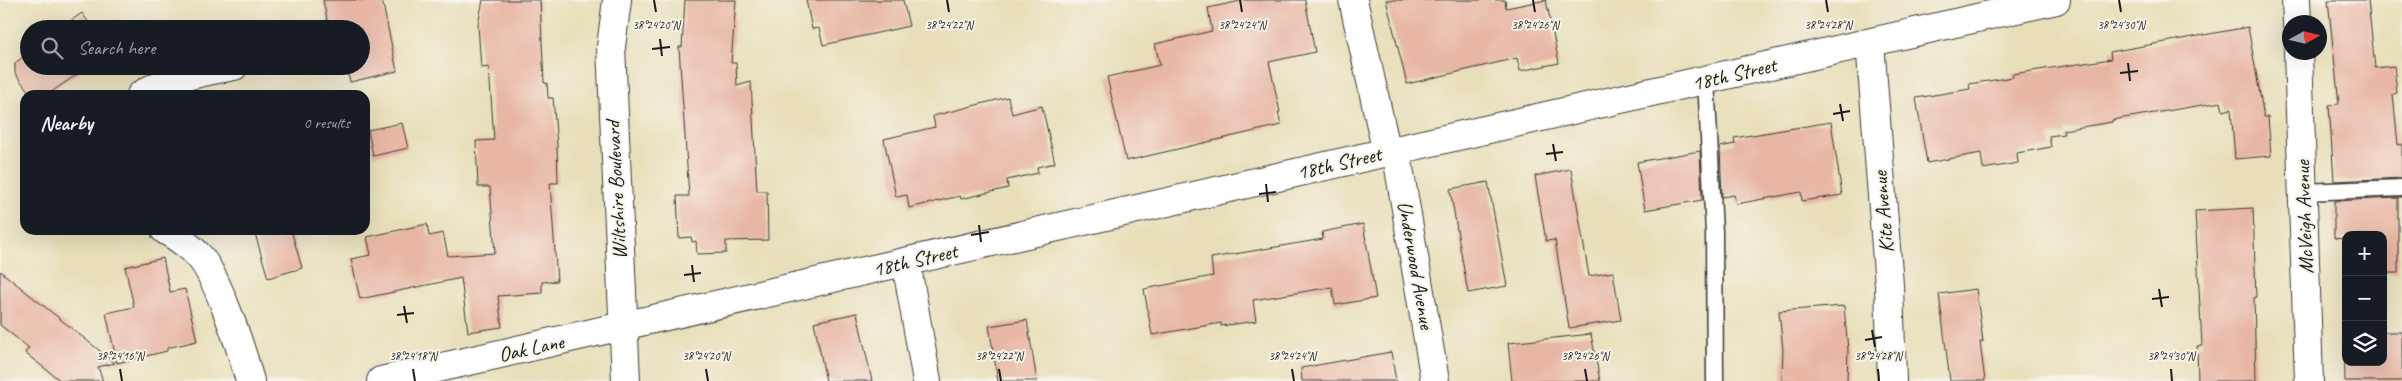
<!DOCTYPE html>
<html lang="en">
<head>
<meta charset="utf-8">
<style>
  body { margin:0; font-family:Caveat,sans-serif; background:#20242c; color:#f1f3f6 }
  .controls { position:absolute; right:15px; bottom:15px; display:grid; overflow:hidden; border-radius:10px; box-shadow:0 5px 20px #0002 }
  .controls button { width:45px; height:45px; display:grid; place-items:center; padding:0; border:0; border-bottom:1px solid #363941; background:#171b24; color:#f1f3f6; font:25px sans-serif }
  .compass { position:absolute; left:2282px; top:15px; width:45px; height:45px; border-radius:50%; background:#171b24; box-shadow:0 5px 20px #0002; rotate:82deg }
  .list { margin:0; padding:0; list-style:none }
  h2 { display:flex; justify-content:space-between; align-items:center; height:65px; margin:0; padding:0 20px; font-size:21px }
  h2 small { font-size:16px; font-weight:400; color:#9ea1a6 }
  .icon { flex:none; width:28px; height:28px; fill:none; stroke:currentColor; stroke-width:2; stroke-linecap:round; stroke-linejoin:round }
  .map { position:relative; flex:none; width:2402px; height:381px; overflow:hidden }
  .search { position:absolute; background:#171b24; box-shadow:0 5px 20px #0002; left:20px; top:20px; width:350px; height:55px; display:flex; align-items:center; gap:12px; box-sizing:border-box; padding:0 18px; border-radius:28px; color:#9ea1a6; font-size:19px }
  .panel { position:absolute; background:#171b24; box-shadow:0 5px 20px #0002; left:20px; top:90px; width:350px; height:145px; border-radius:15px }
  .map>svg:first-child { display:block }
</style>
</head>
<body>
<div class="map">
<svg width="2402" height="381" viewBox="0 0 2402 381">
  <rect width="100%" height="100%" fill="#f7f3e8"/>
  <filter id="ink" filterUnits="userSpaceOnUse"><feTurbulence type="fractalNoise" baseFrequency=".02" numOctaves="2"/><feDisplacementMap in="SourceGraphic" scale="10" xChannelSelector="R" yChannelSelector="G"/><feConvolveMatrix kernelMatrix="1 2 1 2 8 2 1 2 1" color-interpolation-filters="sRGB"/></filter>
  <filter id="wash" filterUnits="userSpaceOnUse"><feTurbulence type="fractalNoise" baseFrequency=".0096" numOctaves="4" result="noise"/><feDisplacementMap in="SourceGraphic" scale="20" xChannelSelector="R" yChannelSelector="G"/><feGaussianBlur stdDeviation="1.12" result="paint"/><feColorMatrix in="noise" values="0 0 0 0 0 0 0 0 0 0 0 0 0 0 0 0 0 1.4 0 .05"/><feComposite in="paint" operator="in"/></filter>
  <g filter="url(#wash)">
    <rect width="100%" height="100%" fill="#e8dfba"/>
    <g id="blocks">
      <!-- building -->
      <g fill="#e8b6a4">
        <path d="M323 0H382L397 71 350 82 346 66H361V29H329Z"/>
        <path d="M483 0H540L544 83H547L548 98H553L557 145 558 183H550L557 281 542 282V293L498 296 502 327 468 332 461 278 360 299 351 259 371 255 367 237 427 224 429 236 443 233 448 256 495 253 490 187H478L476 141 494 140 489 67 481 68 478 25Z"/>
        <path d="M685 0H736L731 63H736L737 86 751 82 757 191H767L768 240 726 241V253L697 254 696 241 692 242 691 237 679 238 677 196H689L679 47H682Z"/>
        <path d="M806 0H903L909 26 823 45 819 28 812 29Z"/>
        <path d="M1245 0H1305L1315 52 1269 62 1280 112H1278L1281 125 1126 161 1107 77 1160 65 1155 44 1212 31 1208 8Z"/>
        <path d="M1386 0H1505L1506 8 1546 0 1559 63 1520 71 1517 58 1407 84Z"/>
        <path d="M2328 0H2368L2375 68 2394 66 2397 93 2393 94 2398 145 2402 144V178L2334 181 2329 105 2339 104Z"/>
        <path d="M82 13 93 29H61L66 24Z"/>
        <path d="M2248 27 2264 117H2268L2271 156 2235 159 2231 109 2223 111 2221 102 2112 120V122L2063 130 2064 134 2049 136 2051 147 2017 153 2018 163 1983 169 1981 153 1927 163 1916 98 1970 89 1969 84 2013 77 2012 74 2111 59 2110 52Z"/>
        <path d="M29 53V66H89L47 95H31L15 73V63Z"/>
        <path d="M1008 97 1012 114 1042 106 1055 163 1037 167 1038 173 1007 180 1008 188 961 199 960 196 909 208 907 195 896 197 884 139 935 127 933 116Z"/>
        <path d="M1831 122 1842 195 1802 201 1801 192 1736 204 1734 195 1722 197 1720 147 1735 144 1734 138Z"/>
        <path d="M402 123 408 148 373 156 368 130Z"/>
        <path d="M1700 151 1702 200 1645 210 1637 162Z"/>
        <path d="M1571 169 1589 276 1613 272 1621 320 1569 328 1555 240 1546 241 1535 176Z"/>
        <path d="M1488 182 1507 286 1468 293 1450 189Z"/>
        <path d="M2398 198V273H2383V235H2346L2345 273V239L2334 238V201Z"/>
        <path d="M2253 208 2256 297H2254L2256 381H2198L2197 346H2202L2195 211Z"/>
        <path d="M1363 224 1376 298 1335 305 1332 287 1253 300 1256 321 1221 326V323L1152 335 1144 289 1213 276 1211 258 1323 239 1322 232Z"/>
        <path d="M254 230H291L302 268 268 278Z"/>
        <path d="M163 258 170 292 185 289 197 341 167 348V351L117 363 106 313 134 307 125 267Z"/>
        <path d="M0 271 115 363 98 367 103 381H61L25 353 29 348 0 325Z"/>
        <path d="M1976 289 1983 342H1980L1985 381H1950L1939 294Z"/>
        <path d="M1844 306 1848 350 1847 381H1782L1783 350 1779 311Z"/>
        <path d="M857 313 872 381H826L814 322Z"/>
        <path d="M1027 320 1037 381H998L989 326Z"/>
        <path d="M2383 332H2402V381H2345L2344 333 2346 362H2383Z"/>
        <path d="M1591 334 1600 381H1512L1508 343Z"/>
        <path d="M1391 352 1396 381H1302L1301 368Z"/>
      </g>
    </g>
  </g>
  <g filter="url(#ink)">
    <use href="#blocks" fill-opacity="0" stroke="#3b3934" stroke-width="1"/>
    <g fill="none" stroke-linecap="round" stroke-linejoin="round">
      <!-- lane casing -->
      <g stroke="#3b3934" stroke-width="19">
        <g id="lane">
          <path d="M1706 80 1714 232 1715 381"/>
          <path d="M2303 192 2402 188"/>
        </g>
      </g>
      <!-- street casing -->
      <g stroke="#3b3934" stroke-width="30">
        <g id="street">
          <path d="M617 0 611 47 626 381"/>
          <path d="M1353 0 1387 153"/>
          <path d="M2296 0 2297 22"/>
          <path d="M1870 43 1889 285 1892 381"/>
          <path d="M2298 52 2309 381"/>
          <path d="M141 95C169 77 202 72 234 66"/>
          <path d="M1396 150 1435 381"/>
          <path d="M165 230C177 237 189 245 199 256 218 277 242 351 250 381"/>
          <path d="M906 262 927 381"/>
          <path d="M381 381 2056 0"/>
        </g>
      </g>
      <!-- lane -->
      <use href="#lane" stroke="#fff" stroke-width="16"/>
      <!-- street -->
      <use href="#street" stroke="#fff" stroke-width="28"/>
    </g>
  </g>
  <!-- ticks -->
  <path fill="none" stroke="#1c1c1c" stroke-width="2" d="M654 0 656 12M947 0 949 12M1240 0 1242 12M1533 0 1535 12M1826 0 1828 12M2119 0 2121 12M660 39 662 56M652 49 670 47M2128 63 2130 81M2120 73 2138 71M1840 104 1843 121M1833 114 1850 111M1553 144 1556 161M1546 154 1563 152M1266 184 1268 202M1259 194 1276 192M979 225 981 242M971 235 989 232M692 265 694 282M684 275 701 273M2159 289 2162 307M2152 299 2169 297M404 306 407 323M397 315 414 313M1872 330 1875 347M1865 340 1882 337M120 369 122 381M413 369 415 381M706 369 708 381M999 369 1001 381M1292 369 1294 381M1585 369 1587 381M1878 369 1879 381M2171 369 2172 381"/>
  <g text-anchor="middle" dominant-baseline="central" stroke-width="4" stroke-linejoin="round" paint-order="stroke">
    <!-- street labels -->
    <g font-size="21" fill="#1c1c1c" stroke="#f7f3e8">
      <text transform="translate(1734 74) rotate(-13)">18th Street</text>
      <text transform="translate(1339 163) rotate(-13)">18th Street</text>
      <text transform="translate(616 190) rotate(-93)">Wiltshire Boulevard</text>
      <text transform="translate(1883 212) rotate(-95)">Kite Avenue</text>
      <text transform="translate(2304 217) rotate(-92)">McVeigh Avenue</text>
      <text transform="translate(915 260) rotate(-13)">18th Street</text>
      <text transform="translate(1416 265) rotate(80)">Underwood Avenue</text>
      <text transform="translate(531 348) rotate(-12)">Oak Lane</text>
    </g>
  </g>
  <g font-size="12" text-anchor="middle" fill="#1c1c1c" stroke="#f7f3e8" stroke-width="4" stroke-linejoin="round" paint-order="stroke">
    <text x="656" y="29">38°24'20"N</text>
    <text x="949" y="29">38°24'22"N</text>
    <text x="1242" y="29">38°24'24"N</text>
    <text x="1535" y="29">38°24'26"N</text>
    <text x="1828" y="29">38°24'28"N</text>
    <text x="2121" y="29">38°24'30"N</text>
    <text x="120" y="360">38°24'16"N</text>
    <text x="413" y="360">38°24'18"N</text>
    <text x="706" y="360">38°24'20"N</text>
    <text x="999" y="360">38°24'22"N</text>
    <text x="1292" y="360">38°24'24"N</text>
    <text x="1585" y="360">38°24'26"N</text>
    <text x="1878" y="360">38°24'28"N</text>
    <text x="2171" y="360">38°24'30"N</text>
  </g>
</svg>
<div class="controls">
<button>+</button>
<button>−</button>
<button><svg class="icon" aria-label="layers" viewBox="0 0 24 24"><path d="M12 4l9 5-9 5-9-5zM3 14l9 5 9-5"/></svg></button>
</div>
<svg class="compass" viewBox="-18 -18 36 36"><path d="M0-13l5 13h-10z" fill="#e53935"/><path d="M0 13l5-13h-10z" fill="#9ea1a6"/></svg>
<div class="search"><svg class="icon" aria-label="search" viewBox="0 0 24 24"><circle cx="10" cy="10" r="6"/><path d="M15 15l6 6"/></svg>Search here</div>
<section class="panel">
<h2>Nearby<small>0 results</small></h2>
<ul class="list">
</ul>
</section>
</div>
</body>
</html>
